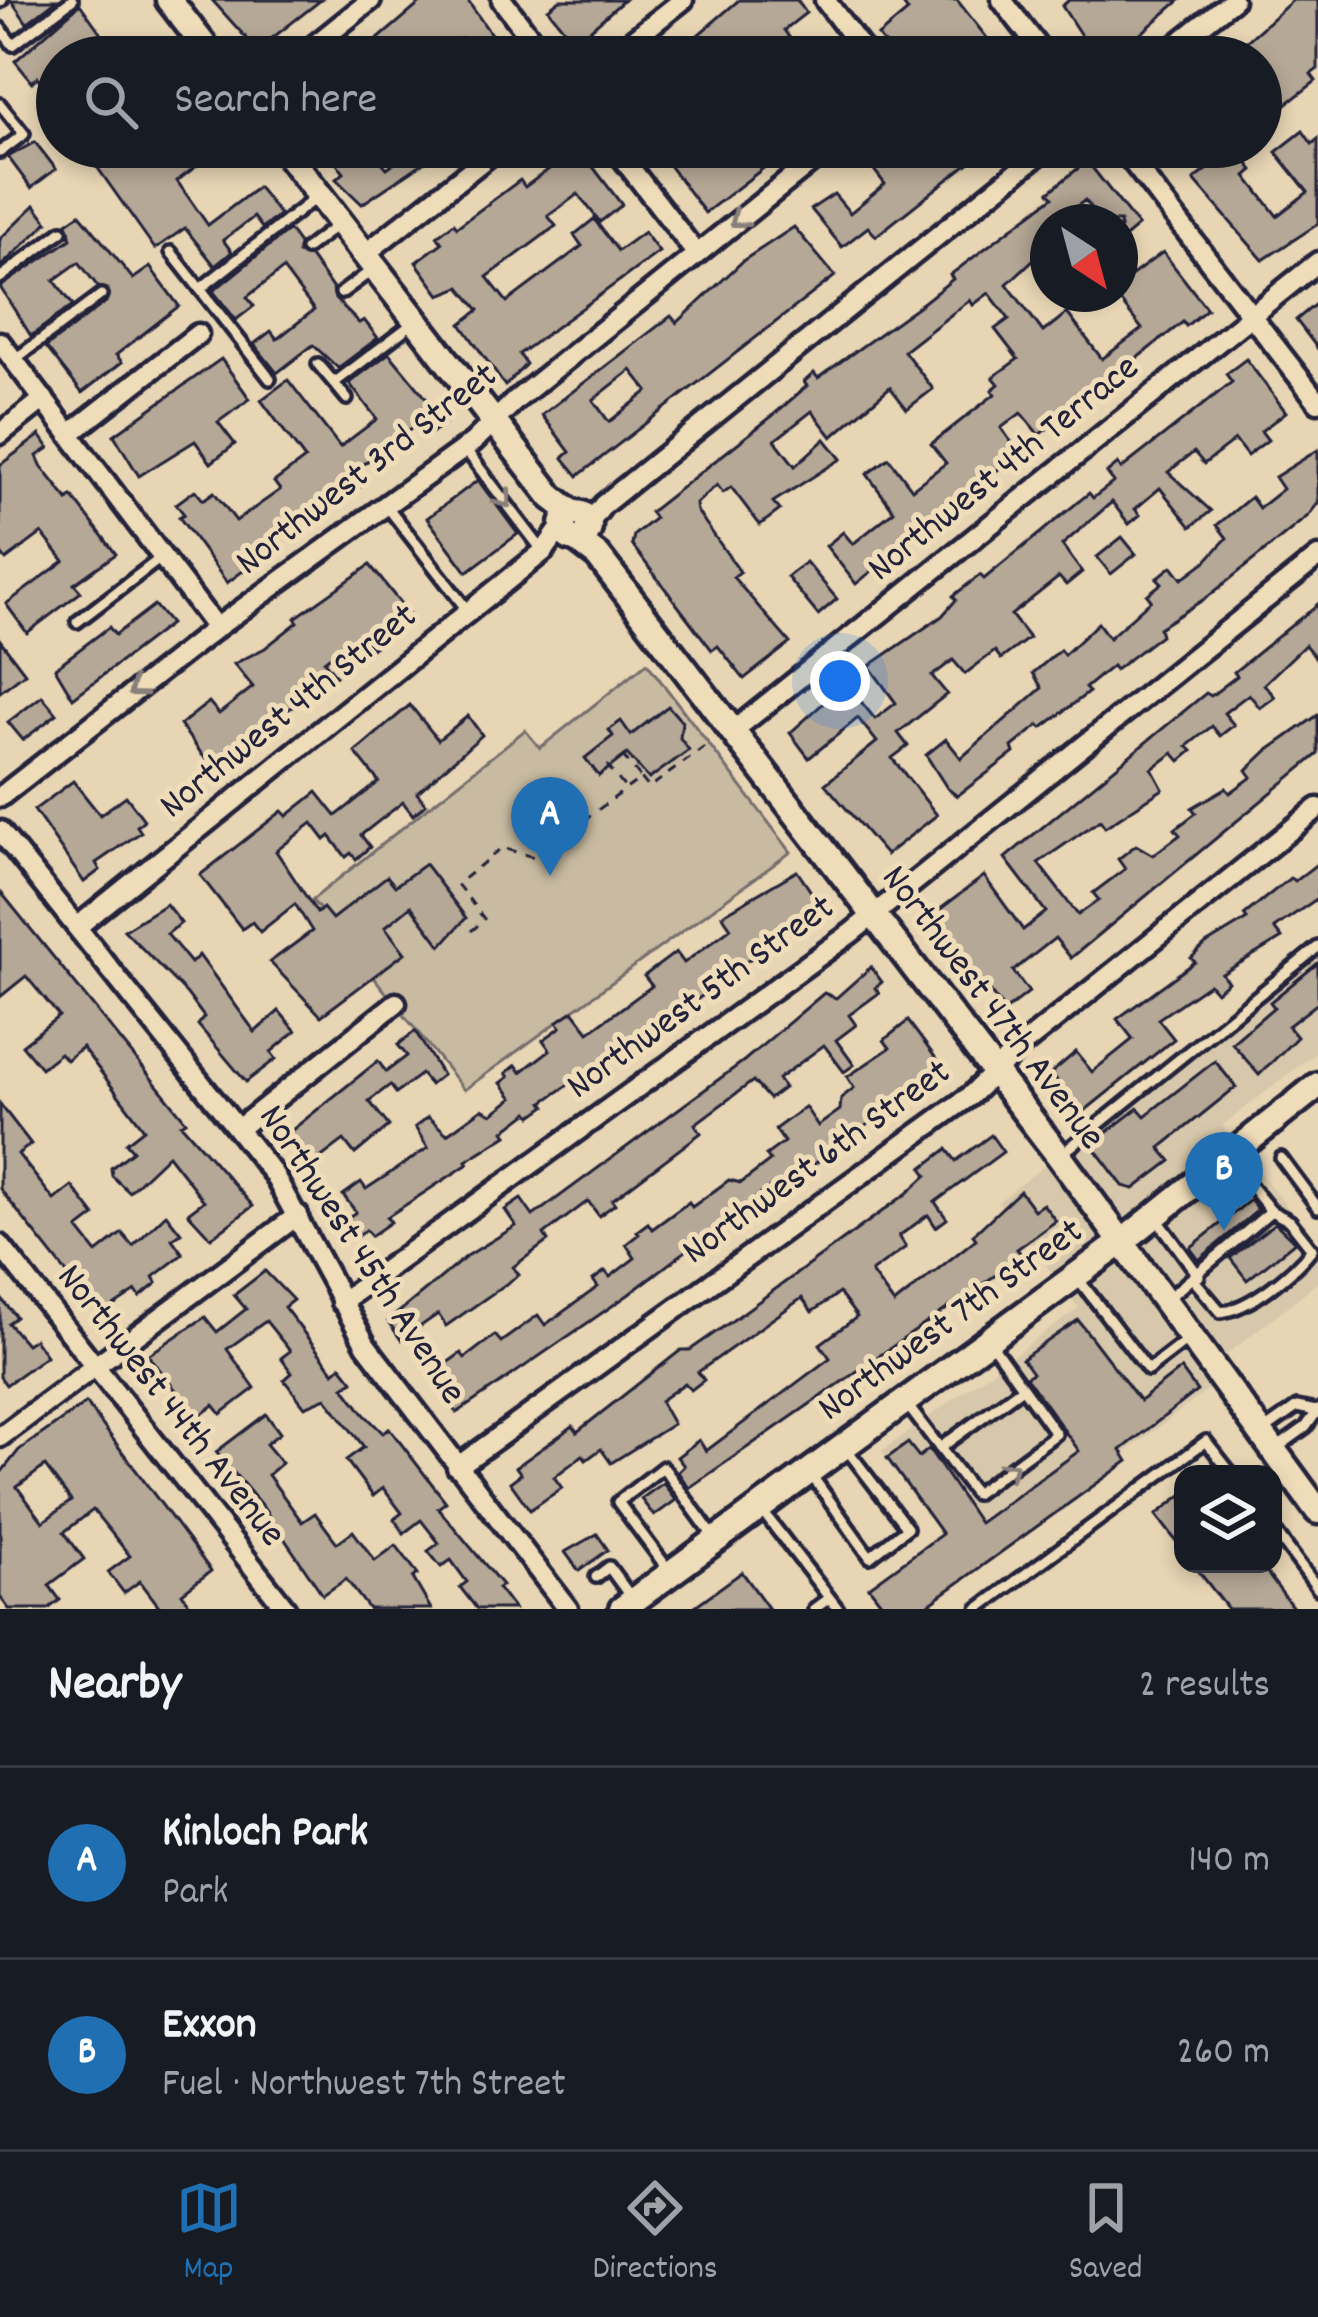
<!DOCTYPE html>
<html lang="en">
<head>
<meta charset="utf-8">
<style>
  body { margin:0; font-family:Dekko,sans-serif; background:#242831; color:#f1f3f6 }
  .controls { position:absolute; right:36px; bottom:36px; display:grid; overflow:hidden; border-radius:24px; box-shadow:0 6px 18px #0003 }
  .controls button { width:108px; height:108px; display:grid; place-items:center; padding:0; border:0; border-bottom:3px solid #363941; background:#171b24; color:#f1f3f6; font:60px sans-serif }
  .compass { position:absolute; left:1030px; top:204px; width:108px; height:108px; border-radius:50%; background:#171b24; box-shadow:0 6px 18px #0003; rotate:144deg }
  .you { position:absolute; left:840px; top:681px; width:42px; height:42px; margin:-30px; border:9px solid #fff; border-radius:50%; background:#1a73e8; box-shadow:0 0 0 18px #1a73e833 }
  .badge { display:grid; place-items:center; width:78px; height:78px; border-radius:50%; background:#1f6fb2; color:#fff; font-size:39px; font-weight:700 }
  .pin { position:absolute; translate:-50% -99px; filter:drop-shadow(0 3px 6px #0008) }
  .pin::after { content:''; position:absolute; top:63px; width:42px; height:36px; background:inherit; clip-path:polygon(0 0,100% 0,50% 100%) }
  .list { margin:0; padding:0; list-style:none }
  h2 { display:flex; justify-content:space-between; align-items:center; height:156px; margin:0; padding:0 48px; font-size:51px }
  h2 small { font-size:39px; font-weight:400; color:#9ea1a6 }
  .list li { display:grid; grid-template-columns:78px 1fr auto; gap:36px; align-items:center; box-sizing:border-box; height:192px; padding:0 48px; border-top:3px solid #363941 }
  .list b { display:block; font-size:45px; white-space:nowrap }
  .list p { margin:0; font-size:39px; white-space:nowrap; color:#9ea1a6 }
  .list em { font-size:39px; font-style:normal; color:#9ea1a6 }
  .icon { flex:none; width:66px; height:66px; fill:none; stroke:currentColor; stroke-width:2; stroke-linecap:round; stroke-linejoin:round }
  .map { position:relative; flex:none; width:1318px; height:1609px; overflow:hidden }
  .search { position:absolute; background:#171b24; box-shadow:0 6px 18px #0003; left:36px; right:36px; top:36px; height:132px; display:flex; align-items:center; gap:30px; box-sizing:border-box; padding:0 42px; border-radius:66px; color:#9ea1a6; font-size:45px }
  .sheet { height:540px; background:#171b24 }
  nav { display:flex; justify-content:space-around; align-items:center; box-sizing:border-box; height:168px; border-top:3px solid #363941; background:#171b24; font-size:33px; color:#9ea1a6 }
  nav a { display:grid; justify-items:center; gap:6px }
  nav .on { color:#1f6fb2 }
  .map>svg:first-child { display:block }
</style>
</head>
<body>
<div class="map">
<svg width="1318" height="1609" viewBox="0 0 1318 1609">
  <rect width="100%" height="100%" fill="#e7d5b4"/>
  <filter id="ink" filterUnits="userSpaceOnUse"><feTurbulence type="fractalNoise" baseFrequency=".00833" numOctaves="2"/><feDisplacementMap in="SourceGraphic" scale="24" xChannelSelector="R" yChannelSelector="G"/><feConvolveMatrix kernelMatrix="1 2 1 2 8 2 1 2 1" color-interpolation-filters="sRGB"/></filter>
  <g filter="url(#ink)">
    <!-- built -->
    <path fill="#d8c8ab" d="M1318 950V1051L1222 1126 1318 1245V1282L1226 1355 1234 1370 972 1569 882 1451 1079 1308 998 1202Z"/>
    <!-- green -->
    <path fill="#c9bba2" stroke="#766e6e" stroke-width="3" d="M647 663 791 852 464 1090 312 900 525 730 540 748Z"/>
    <!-- building -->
    <g fill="#b6a896" stroke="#22223b" stroke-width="3" fill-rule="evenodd">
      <path d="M11 0H57L27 23Z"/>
      <path d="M212 0H321L257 50Z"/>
      <path d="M424 0H467L507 57H474L460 39 439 57H357Z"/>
      <path d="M560 0H624L575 43 548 9Z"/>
      <path d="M739 0H797L806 13 784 30 789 37 761 57H672Z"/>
      <path d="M900 0H957L1002 57H894L878 36 908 11Z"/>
      <path d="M1069 0H1180L1114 57H1095L1062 6Z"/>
      <path d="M1293 0H1318V69L1311 74 1316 81 1261 124V57H1229Z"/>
      <path d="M80 4 118 57H57V102L38 77 32 82 15 61Z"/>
      <path d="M1303 131 1312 144 1318 139V224L1263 260 1194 180 1235 148 1253 170 1246 176 1277 216 1308 192 1276 152Z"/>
      <path d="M35 142 56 169 31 188 8 157Z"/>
      <path d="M83 147H221L177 181 208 225 258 187 280 215 262 228 254 217 223 240 232 252 215 266 185 228 155 249Z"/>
      <path d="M324 147H369L387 168 409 152 406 147H447L362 204 336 179 344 173Z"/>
      <path d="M558 147H578L622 205 600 222 578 194 548 216 556 226 487 277 507 302 582 246 574 235 594 219 618 251 644 232 659 252 519 354 526 364 505 386 461 324 479 310 460 287 440 295 416 262 442 243 437 236 454 223 457 227 520 180 525 187 556 164 549 154Z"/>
      <path d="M682 147 697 157 710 147H791L705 213 665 160Z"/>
      <path d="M895 147H989L876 236 868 227 842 247 811 209 834 194 850 213 885 184 871 166Z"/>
      <path d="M1087 161 1138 226 1120 241V222H1102L1085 200 1057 222H1048V246L1007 284 1043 332 1067 313 1102 359 1142 329 1120 301V284L1163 252 1207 309 1186 326 1183 322 1039 435 1021 413 1001 428 1020 454 931 517 927 527 856 584 826 546 843 532 853 544 894 511 867 474 889 458 912 489 946 463 931 444 995 394 992 390 999 384 993 377 1018 359 995 329 1009 319 989 293 973 305 970 300 904 351 933 389 907 409 890 387 832 437 812 411 775 440 795 466 825 439 841 459 773 502 780 510 760 525 731 487 723 493 717 485 696 504 697 511 740 572 733 577 790 643 744 679 718 646 712 650 698 632 632 545 634 535 655 518 650 512 771 417 807 386 804 382 814 373 818 378 924 302 953 279 950 275 1053 197 1049 192Z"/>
      <path d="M35 205 48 222 0 267V239Z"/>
      <path d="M80 214 133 279 150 267 179 306 116 355 122 362 82 393 46 347 106 302 107 289 98 287 79 262 54 280 73 305 31 336 0 287 71 239 67 223Z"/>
      <path d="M794 227 835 276 578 476 563 458 570 452 542 415 671 316 677 323 744 260ZM631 370 648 391 609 422 593 400Z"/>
      <path d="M289 230 299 244 298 253 310 257 333 289 335 299 359 323 364 320 378 338 338 368 313 345 277 373 254 344 271 331 277 339 314 310 283 269 247 297 254 306 236 320 213 291Z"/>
      <path d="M1318 302V349L1296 320Z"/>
      <path d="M389 353 446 422 424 439 415 426 394 441 354 471 364 484 304 523 299 517 252 549 259 559 227 583 179 517 184 514 176 504 195 490 203 500 214 492 236 521 280 490 274 482 305 459 261 400 288 380 340 447 377 419 349 383Z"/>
      <path d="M221 359 250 399 218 422 235 444 211 463 195 441 139 476 114 435Z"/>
      <path d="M1246 359 1286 412 1261 431 1268 440 1247 456 1235 440 1204 464 1194 452 1168 472 1211 511 1191 527 1160 488 1135 509 1140 515 1129 524 1112 502 1062 545 1082 572 1066 585 1059 577 1011 615 1029 638 1001 659 995 651 965 674 953 660 932 676 947 694 898 733 908 746 892 758 937 815 886 855 825 784 877 742 858 718 809 758 790 733 846 683 875 719 896 703 869 666 942 616 956 600 953 596 980 575 984 579 1089 493 1093 498 1114 482 1107 473 1118 464 1121 469 1232 382 1226 374Z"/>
      <path d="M40 435 49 448 37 456 42 467 68 500 72 496 116 554 74 584 81 592 27 633 6 604 64 561 42 533 6 560 0 552V465Z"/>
      <path d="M1318 450V503L1308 516 1209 596 1159 628 1161 635 1115 670 1112 666 1085 688 1089 692 1042 728 1039 725 1012 747 1014 753 957 796 947 788 926 755 946 739 961 758 1042 688 1033 673 1060 650 1064 655 1098 623 1109 638 1151 600 1147 595 1162 583 1157 578 1172 566 1182 579 1206 561 1227 538 1217 525 1251 497 1259 508 1283 489 1275 477Z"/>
      <path d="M478 480 518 534 467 572 427 518Z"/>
      <path d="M1122 537 1136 554 1111 574 1097 557Z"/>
      <path d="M806 562 837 599 818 615 787 577Z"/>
      <path d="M370 565 412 618 371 649 359 634 324 661 336 676 315 693 276 717 273 713 212 763 203 756 180 725 209 702 219 714 253 687 234 664 265 648 298 622 295 618Z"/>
      <path d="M1318 604V661L1305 645 1264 684 1275 697 1260 708 1249 694 1224 713 1234 725 1220 736 1212 726 1187 746 1192 751 1180 761 1173 753 1152 769 1163 789 1105 827 1100 820 1038 863 1078 915 1099 900 1093 893 1125 869 1118 859 1136 845 1153 855 1180 835 1175 829 1196 813 1192 808 1226 788 1230 793 1252 777 1247 770 1267 751 1318 715V754L1071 958 1055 938 1013 971 1029 992 1005 1011 931 916 984 876 1023 930 1046 912 1005 858 1206 693 1211 696 1237 676 1234 672Z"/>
      <path d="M154 605 170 624 73 698 55 668 109 627 115 635Z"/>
      <path d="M0 640 25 673 0 692Z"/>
      <path d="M42 696 57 714 23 740 8 722Z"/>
      <path d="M410 705 438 740 468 716 482 735 417 793 426 804 413 815 403 802 361 835 370 847 356 859 351 853 346 857 330 836 325 840 312 823 276 851 317 913 323 908 332 919 387 876 395 886 425 864 466 918 441 946 411 906 385 927 405 953 321 1016 270 962 312 931 295 904 260 932 252 922 242 929 200 875 282 811 287 816 317 792 336 816 379 782 355 752Z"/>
      <path d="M668 706 682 722 680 738 689 750 649 779 627 754 599 776 585 758 613 736 609 730 621 721 631 735Z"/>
      <path d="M73 781 100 815 126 796 144 820 137 826 141 832 96 863 100 870 84 882 34 810Z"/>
      <path d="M1318 863V898L1274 928 1282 938 1222 974 1228 982 1216 992 1209 984 1158 1019 1174 1039 1082 1113 1051 1073 1076 1052 1092 1072 1133 1039 1117 1019 1195 962 1191 958 1206 944 1247 919 1244 915 1290 878 1295 881Z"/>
      <path d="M797 871 820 905 781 933 778 942 702 988 706 993 646 1038 643 1034 543 1102 546 1106 532 1116 529 1112 504 1131 507 1135 466 1161 468 1164 387 1217 391 1222 371 1236 366 1230 356 1237 344 1220 356 1212 343 1195 361 1182 366 1189 428 1148 415 1127 428 1117 447 1134 482 1109 492 1114 513 1098 501 1083 509 1077 506 1073 516 1065 521 1072 550 1050 543 1040 561 1027 557 1022 573 1011 589 1032 652 986 644 976 676 952 684 963 731 928 722 915Z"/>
      <path d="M0 891 186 1121 181 1124 253 1206 211 1238 188 1213 204 1201 168 1155 129 1192 112 1176 111 1168 133 1151 126 1143 144 1129 82 1047 66 1060 60 1053 41 1068 22 1045 59 1016 26 976 0 997Z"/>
      <path d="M166 904 181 923 167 934 191 963 199 955 255 1032 279 1011 296 1031 271 1052 276 1059 246 1082 198 1025 204 1017 187 994 124 930Z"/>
      <path d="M1318 963V1003L1288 1026 1297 1037 1259 1075 1232 1043 1274 1007 1270 1002Z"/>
      <path d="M871 967 882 982 875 988 879 993 849 1015 856 1025 836 1040 854 1065 844 1072 824 1045 778 1079 784 1088 769 1099 753 1081 695 1124 701 1133 612 1200 615 1204 599 1216 588 1201 544 1234 548 1241 513 1267 519 1275 446 1326 438 1314 401 1340 388 1321 467 1256 516 1226 505 1210 521 1199 533 1216 745 1060 824 993 836 998Z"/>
      <path d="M908 1021 941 1065 909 1094 805 1171 777 1188 774 1184 628 1295 457 1413 434 1381 447 1363 461 1353 465 1358 495 1335 501 1342 538 1315 545 1325 598 1287 593 1280 605 1271 610 1277 635 1258 626 1244 639 1234 637 1231 648 1223 652 1229 689 1202 692 1207 729 1180 741 1183 770 1161 766 1155 784 1142 775 1129 805 1107 818 1126 840 1110 841 1098 854 1088 847 1077 890 1048 884 1040Z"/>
      <path d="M415 1031 442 1075 430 1085 421 1074 396 1093 390 1085 369 1101 389 1126 355 1154 344 1140 311 1165 287 1134 378 1061 386 1072 407 1056 398 1045Z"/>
      <path d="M1215 1061 1236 1087 1160 1148 1171 1161 1134 1189 1123 1186 1091 1144 1138 1108 1145 1116Z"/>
      <path d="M0 1104 31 1144 18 1154 54 1200 72 1186 95 1216 78 1229 97 1253 122 1233 133 1246 166 1214 181 1233 172 1239 183 1254 153 1277 157 1283 140 1297 136 1291 100 1315 0 1189Z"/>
      <path d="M991 1135 1003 1152 935 1202 947 1219 936 1227 928 1215 899 1236 906 1247 871 1272 894 1304 976 1239 973 1235 1020 1191 1034 1210 1043 1204 1056 1221 1017 1249 1023 1256 689 1488 678 1472 684 1466 677 1457 699 1440 706 1451 830 1358 820 1344 857 1317 839 1293 812 1312 802 1298 698 1372 704 1380 691 1390 685 1383 660 1401 673 1424 611 1463 601 1449 586 1460 583 1455 554 1477 562 1488 530 1510 510 1482 521 1474 516 1467 573 1426 577 1432 681 1350H690L729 1323 906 1194 927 1175 922 1168 947 1149 956 1161Z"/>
      <path d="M1250 1200 1258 1210 1199 1260 1190 1248Z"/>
      <path d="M1275 1223 1295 1242 1247 1280 1230 1258Z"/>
      <path d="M265 1271 293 1300 284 1307 334 1372 341 1366 353 1381 344 1387 364 1414 383 1433 389 1428 446 1502 438 1508 502 1585 498 1588 514 1609H477L460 1587 467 1582 451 1560 441 1567 428 1551 439 1543 421 1520 404 1533 394 1519 402 1513 383 1488 373 1496 346 1460 364 1447 326 1398 305 1407 284 1380 292 1373 281 1358 290 1351 266 1321 227 1349 255 1388 221 1414 214 1405 190 1423 175 1403 182 1398 148 1355 205 1317 217 1332 246 1309 234 1295Z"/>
      <path d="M0 1297 16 1317 8 1323 26 1344 34 1339 46 1356 6 1385 0 1377Z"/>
      <path d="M1078 1320 1140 1401 1181 1369 1197 1391 1121 1450 1128 1461 922 1609H886L869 1587 942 1534 887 1458 908 1443 919 1457 929 1449 979 1523 1079 1451 1026 1377 1032 1373 1022 1359Z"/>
      <path d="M86 1403 211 1571 182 1593 193 1609H161L140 1581 124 1593 108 1572 130 1556 93 1510 64 1532 84 1559 49 1585 60 1600 48 1609H9L0 1597V1474L19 1450ZM45 1466 71 1501 43 1522 17 1487Z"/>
      <path d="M266 1414 280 1433 266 1444 282 1463 268 1475 302 1522 315 1513 337 1543 353 1531 375 1561 396 1545 418 1574 413 1578 431 1609H369L346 1579 323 1595 262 1506 216 1452Z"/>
      <path d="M663 1483 676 1500 654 1516 641 1499Z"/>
      <path d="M1183 1494V1550L1156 1515Z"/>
      <path d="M597 1534 608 1550 579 1571 565 1552Z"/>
      <path d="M1193 1564H1260L1294 1609H1228Z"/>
      <path d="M742 1572 769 1609H691Z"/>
    </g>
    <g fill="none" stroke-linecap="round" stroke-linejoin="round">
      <!-- lane casing -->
      <g stroke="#22223b" stroke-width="18">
        <g id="lane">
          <path d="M0 2 2 0"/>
          <path d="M0 28 13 45 72 0"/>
          <path d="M0 104 24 134 0 152"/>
          <path d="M306 249 340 223"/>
          <path d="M171 252 200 289 319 195"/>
          <path d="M0 278 62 231"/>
          <path d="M200 289 270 379"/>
          <path d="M341 293 371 271"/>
          <path d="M14 360 101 295"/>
          <path d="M318 364 334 383"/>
          <path d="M347 399 334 383 412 324"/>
          <path d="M465 449 542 550"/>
          <path d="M386 505 468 611"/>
          <path d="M77 622 162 557"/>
          <path d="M1063 1153 1318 947"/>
          <path d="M1281 1158 1318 1208"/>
          <path d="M1155 1216 1199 1276"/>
          <path d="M1076 1276 1148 1370 1187 1340"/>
          <path d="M1194 1280 1221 1312C1251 1308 1293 1273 1312 1249L1290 1221 1271 1211"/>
          <path d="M1167 1299 1271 1211 1228 1158"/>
          <path d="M908 1406 975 1494 1056 1434 990 1342"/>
          <path d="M1263 1431 1297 1407 1316 1411"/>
          <path d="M940 1448 1022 1388"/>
          <path d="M1274 1450 1306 1427 1318 1410"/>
          <path d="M812 1476 870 1557 907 1528 845 1447"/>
          <path d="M760 1508 838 1609"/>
          <path d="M1273 1528 1318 1589"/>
          <path d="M670 1572 618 1502 663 1467 716 1540"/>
          <path d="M596 1577 609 1567 630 1596"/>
          <path d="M814 1609 829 1598"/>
          <path d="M978 1609 1206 1441 1232 1474"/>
        </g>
      </g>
      <!-- street casing -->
      <g stroke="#22223b" stroke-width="27">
        <g id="street">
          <path d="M502 0 545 57"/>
          <path d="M825 0 868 57"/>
          <path d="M1002 0 1046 57"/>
          <path d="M300 57 371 0"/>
          <path d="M611 57 683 0"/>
          <path d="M1161 57 1233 0"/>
          <path d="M614 147 696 253"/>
          <path d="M1121 147 1318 402"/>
          <path d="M365 254 500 147"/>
          <path d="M0 342 216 628"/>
          <path d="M0 434 44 399"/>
          <path d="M70 434 198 334"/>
          <path d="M589 524 603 505 1048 147"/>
          <path d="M733 731 1318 262"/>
          <path d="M0 797 216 628 473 442 516 400 830 147"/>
          <path d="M0 831 274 1175 366 1345 568 1609"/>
          <path d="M77 927 544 551 562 526"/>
          <path d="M238 1129 396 1003"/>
          <path d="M0 1245 286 1609"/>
          <path d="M341 1302 851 933 1318 557"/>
          <path d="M0 1437 298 1215"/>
          <path d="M457 1467 970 1096 1019 1048 1318 808"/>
        </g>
      </g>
      <!-- secondary casing -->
      <g stroke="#22223b" stroke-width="33">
        <g id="secondary">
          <path d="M169 0 213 57"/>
          <path d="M282 147 552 497 573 513"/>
          <circle cx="576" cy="526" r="13"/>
          <path d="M576 539 598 556 1059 1156 1318 1511"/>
          <path d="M622 1609 1122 1242 1318 1085"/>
        </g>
      </g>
      <!-- path -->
      <g stroke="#22223b" stroke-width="3" stroke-dasharray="9 9" stroke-linecap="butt">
        <path d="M623 756 640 777"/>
        <path d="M607 765 625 788"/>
        <path d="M471 931 485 920 457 884 502 848 534 857 641 778 649 788 710 743"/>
      </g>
      <!-- lane -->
      <use href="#lane" stroke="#efdcb9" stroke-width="9"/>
      <!-- street -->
      <use href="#street" stroke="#efdcb9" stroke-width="18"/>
      <!-- secondary -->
      <use href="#secondary" stroke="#efdcb9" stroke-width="24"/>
    </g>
    <!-- one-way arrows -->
    <defs><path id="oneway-chevron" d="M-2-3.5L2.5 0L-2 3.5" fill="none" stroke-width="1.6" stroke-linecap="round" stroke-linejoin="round" transform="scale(3)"/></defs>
    <g stroke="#887f7a">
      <use href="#oneway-chevron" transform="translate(738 220) rotate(142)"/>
      <use href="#oneway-chevron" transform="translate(504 500) rotate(52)"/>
      <use href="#oneway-chevron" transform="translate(136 689) rotate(143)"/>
      <use href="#oneway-chevron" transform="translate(1010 1469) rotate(-36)"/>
    </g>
  </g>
  <g text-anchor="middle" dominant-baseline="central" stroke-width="10" stroke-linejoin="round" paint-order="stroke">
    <!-- street labels -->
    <g font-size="39" fill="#22223b" stroke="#efdcb9">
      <text transform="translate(1005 470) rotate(-39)">Northwest 4th Terrace</text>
      <text transform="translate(368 471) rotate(-38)">Northwest 3rd Street</text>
      <text transform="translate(290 713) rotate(-39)">Northwest 4th Street</text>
      <text transform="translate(702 999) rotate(-36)">Northwest 5th Street</text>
      <text transform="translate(991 1009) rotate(53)">Northwest 47th Avenue</text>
      <text transform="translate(818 1164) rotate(-36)">Northwest 6th Street</text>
      <text transform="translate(360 1256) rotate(57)">Northwest 45th Avenue</text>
      <text transform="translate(952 1322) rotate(-36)">Northwest 7th Street</text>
      <text transform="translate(169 1407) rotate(52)">Northwest 44th Avenue</text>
    </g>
  </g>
</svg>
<div class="controls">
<button><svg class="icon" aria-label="layers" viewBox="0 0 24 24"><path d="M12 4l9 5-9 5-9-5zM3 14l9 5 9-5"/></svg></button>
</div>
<svg class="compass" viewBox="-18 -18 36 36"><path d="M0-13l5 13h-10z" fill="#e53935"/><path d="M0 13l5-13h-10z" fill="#9ea1a6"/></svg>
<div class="you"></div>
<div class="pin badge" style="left:550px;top:876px">A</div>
<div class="pin badge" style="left:1224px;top:1231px">B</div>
<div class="search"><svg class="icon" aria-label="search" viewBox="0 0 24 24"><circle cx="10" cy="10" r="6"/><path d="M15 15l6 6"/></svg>Search here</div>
</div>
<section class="sheet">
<h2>Nearby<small>2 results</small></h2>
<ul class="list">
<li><span class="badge">A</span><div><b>Kinloch Park</b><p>Park</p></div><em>140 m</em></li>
<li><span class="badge">B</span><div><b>Exxon</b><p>Fuel · Northwest 7th Street</p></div><em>260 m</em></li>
</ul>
</section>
<nav>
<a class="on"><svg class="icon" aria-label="map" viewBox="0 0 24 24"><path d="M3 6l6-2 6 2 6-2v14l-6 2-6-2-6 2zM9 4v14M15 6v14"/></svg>Map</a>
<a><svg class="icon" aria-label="directions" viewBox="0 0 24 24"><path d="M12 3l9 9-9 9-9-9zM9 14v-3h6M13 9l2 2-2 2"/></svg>Directions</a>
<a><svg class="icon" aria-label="saved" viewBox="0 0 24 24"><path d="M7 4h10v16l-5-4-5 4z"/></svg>Saved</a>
</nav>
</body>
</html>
